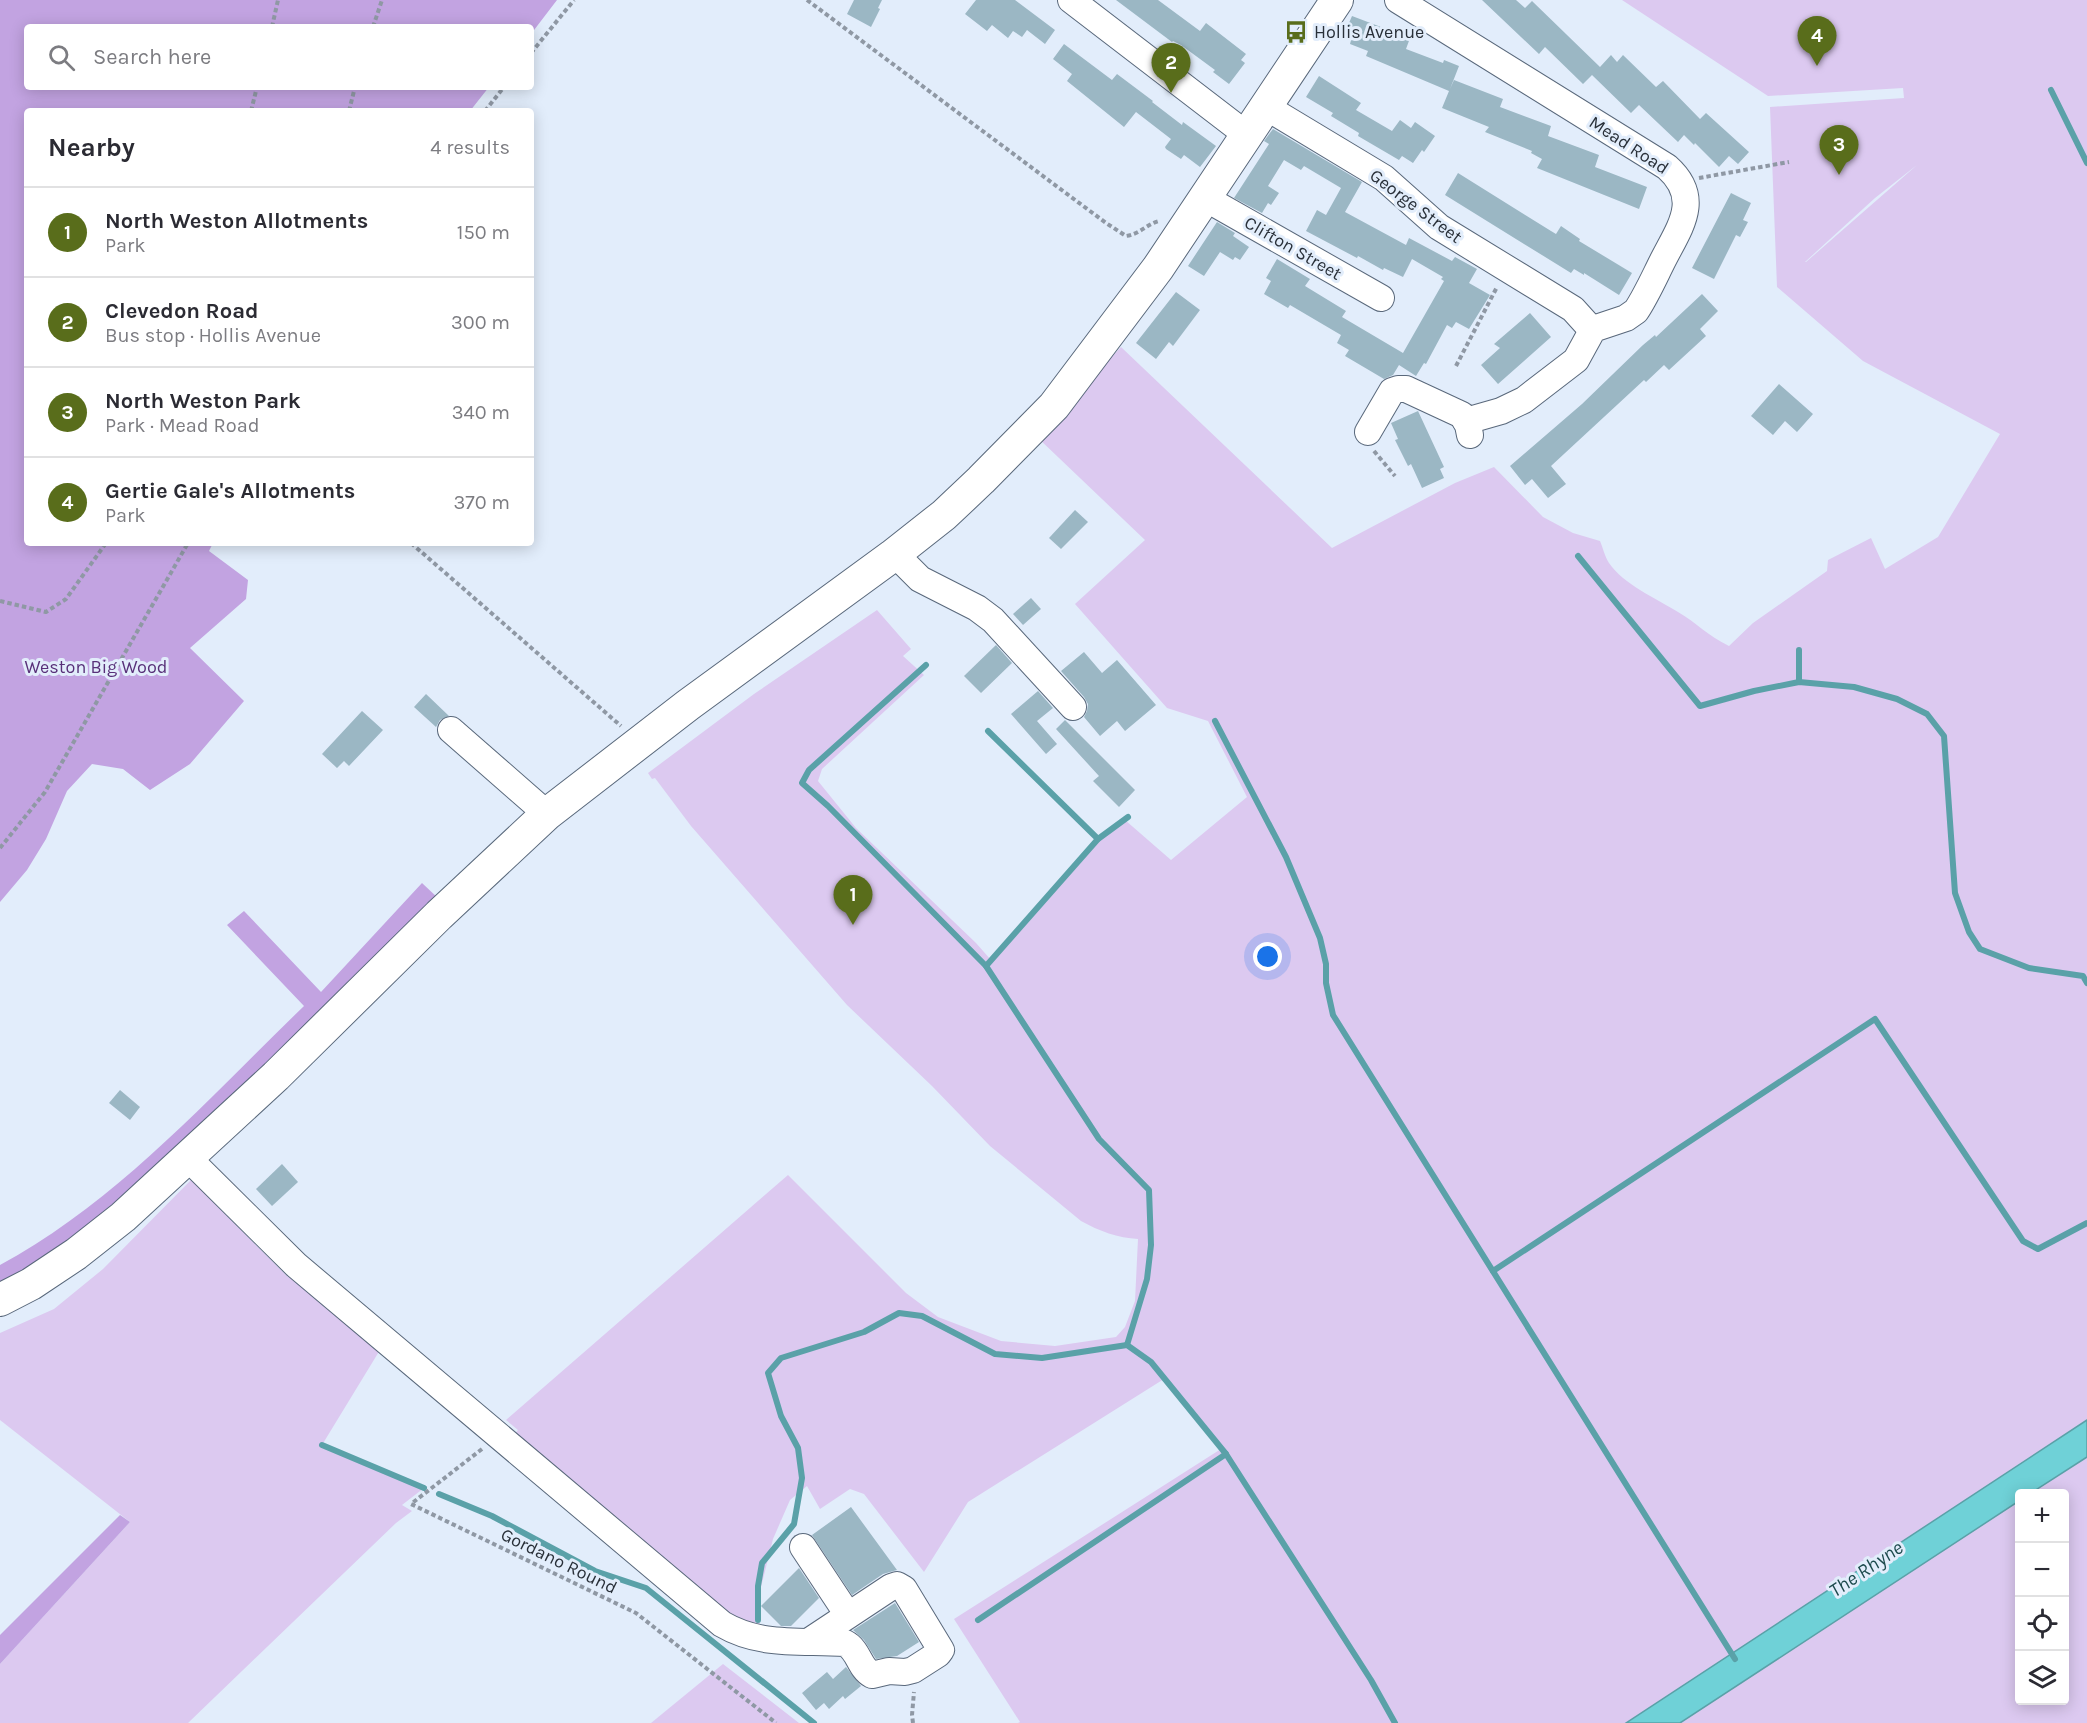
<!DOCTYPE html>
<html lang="en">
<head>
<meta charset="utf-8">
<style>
  body { margin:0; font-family:Karla,sans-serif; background:#f2f2f3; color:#2b2b33 }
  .controls { position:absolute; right:18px; bottom:18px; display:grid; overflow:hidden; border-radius:6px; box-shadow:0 3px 15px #0003 }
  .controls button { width:54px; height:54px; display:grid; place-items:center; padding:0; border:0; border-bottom:2px solid #e1e1e2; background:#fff; color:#2b2b33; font:30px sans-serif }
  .you { position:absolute; left:1268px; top:957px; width:21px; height:21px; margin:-15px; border:4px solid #fff; border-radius:50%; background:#1a73e8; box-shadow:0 0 0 9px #1a73e833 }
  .badge { display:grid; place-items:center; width:39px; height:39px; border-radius:50%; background:#596d1b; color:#fff; font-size:20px; font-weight:700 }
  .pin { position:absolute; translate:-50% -50px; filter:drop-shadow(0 2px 3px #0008) }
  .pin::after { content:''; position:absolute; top:32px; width:21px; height:18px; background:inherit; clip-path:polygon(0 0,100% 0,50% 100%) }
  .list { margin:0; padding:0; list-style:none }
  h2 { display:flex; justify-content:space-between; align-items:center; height:78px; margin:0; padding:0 24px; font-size:26px }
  h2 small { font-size:20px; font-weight:400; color:#7c7c81 }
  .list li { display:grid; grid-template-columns:39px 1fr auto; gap:18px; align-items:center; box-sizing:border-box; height:90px; padding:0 24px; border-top:2px solid #e1e1e2 }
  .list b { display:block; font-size:22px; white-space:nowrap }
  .list p { margin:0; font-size:20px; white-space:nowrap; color:#7c7c81 }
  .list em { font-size:20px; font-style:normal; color:#7c7c81 }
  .icon { flex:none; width:33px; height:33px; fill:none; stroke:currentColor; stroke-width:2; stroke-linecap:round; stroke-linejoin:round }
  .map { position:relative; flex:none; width:2087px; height:1723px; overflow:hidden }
  .search { position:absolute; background:#fff; box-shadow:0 3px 15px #0003; left:24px; top:24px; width:510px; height:66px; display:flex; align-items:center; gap:15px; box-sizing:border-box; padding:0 21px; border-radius:6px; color:#7c7c81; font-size:22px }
  .panel { position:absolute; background:#fff; box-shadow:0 3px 15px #0003; left:24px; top:108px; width:510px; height:438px; border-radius:6px }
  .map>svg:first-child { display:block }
</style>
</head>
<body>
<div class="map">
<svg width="2087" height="1723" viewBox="0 0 2087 1723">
  <rect width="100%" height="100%" fill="#e2edfb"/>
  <!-- green -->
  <g fill="#dcc9f0" fill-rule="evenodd">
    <path d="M1622 0H2087V1420L1628 1723H1018L1020 1722 954 1619 1221 1449 1164 1379 968 1502 924 1572 864 1494 850 1489 820 1509 807 1486 790 1500 773 1539 761 1587 759 1635 740 1629 514 1435 518 1430 506 1420 788 1175 906 1293 938 1317 1001 1341 1055 1346 1116 1337 1125 1327 1135 1301 1138 1239C1118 1238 1099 1231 1081 1221L990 1146 932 1086 847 1005 691 826 655 778 652 779 648 773 754 694 877 610 911 649 903 656 924 675 822 769 818 781 856 828 976 943 991 960 1098 839 1125 820 1171 860 1247 797 1208 721 1167 708 1075 604 1145 540 1037 437 1121 347 1332 548 1455 483 1494 467 1543 517 1573 533 1600 541C1603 548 1605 557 1609 563 1623 584 1657 599 1678 612 1697 623 1708 636 1729 646L1753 623 1827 571 1828 560 1871 538 1885 569 1938 537 2000 434 1863 361 1777 287 1770 107 1904 98 1903 88 1768 96ZM1917 165 1806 262H1805L1875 198Z"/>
    <path d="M191 1180 287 1276 383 1345 322 1445 424 1488 402 1505 412 1511 396 1523 188 1723H0V1664L130 1522 0 1420V1333L54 1309 103 1269Z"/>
    <path d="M2087 1457V1723H1680L2019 1501 2020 1700H2064V1494L2031 1493Z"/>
    <path d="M723 1664 799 1723H651Z"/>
  </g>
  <!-- forest -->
  <g fill="#c2a3e1">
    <path d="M0 0H557L531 34V27H27V87H489L470 111H27V543H213L209 551 248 580 246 599 190 648 244 701 190 764 150 790 123 769 92 764 67 791 46 839 27 870 0 902Z"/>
    <path d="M422 883 439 899 220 1115 77 1238 0 1285V1265C116 1203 210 1097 304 1006L227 925 244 911 321 992Z"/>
    <path d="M120 1515 130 1522 0 1664V1635Z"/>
  </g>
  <!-- water -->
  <path fill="#6fd1d7" stroke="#5aa1a8" stroke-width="1.5" d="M2087 1420V1457L2031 1493 2020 1494 2019 1501 1680 1723H1626Z"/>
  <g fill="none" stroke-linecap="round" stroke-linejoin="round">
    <!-- stream -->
    <g stroke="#5aa1a8" stroke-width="6">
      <path d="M2051 90 2087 163"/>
      <path d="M1578 556 1700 706 1754 691 1799 682 1854 687 1897 699 1927 714 1944 736 1955 893 1969 932 1980 949 2029 968 2083 976 2087 983"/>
      <path d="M1799 650V682"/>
      <path d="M926 665 809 770 802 783 828 806 986 966 1099 1139 1149 1190 1151 1245 1147 1279 1127 1345"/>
      <path d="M1215 721 1286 857 1320 938 1326 964V983L1333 1015 1735 1659"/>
      <path d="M988 731 1098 839"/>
      <path d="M986 966 1098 839 1128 817"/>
      <path d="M1493 1271 1875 1019 2023 1241 2038 1249 2087 1223"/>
      <path d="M322 1445 424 1488"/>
      <path d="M439 1494 492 1516 595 1571 646 1588 814 1723"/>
      <path d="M758 1620V1586L762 1563 794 1524 802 1478 798 1448 781 1416 768 1373 781 1358 864 1332 899 1313 922 1316 995 1354 1042 1358 1127 1345 1151 1362 1226 1454 1371 1680 1395 1723"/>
      <path d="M978 1620 1226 1454"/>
    </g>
  </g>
  <!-- building -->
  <g fill="#9bb7c4">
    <path d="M854 0H882L878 8 880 9 871 27 847 14Z"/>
    <path d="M976 0H1015L1055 30 1045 44 1027 30 1022 37 1013 31 1008 38 992 25 987 31 965 14Z"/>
    <path d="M1116 0H1158L1200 31 1206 23 1246 54 1241 60 1245 63 1229 84 1213 72 1215 70 1181 45 1173 41 1172 42Z"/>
    <path d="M1482 0H1516L1525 8 1532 1 1600 67 1611 55 1617 62 1623 55 1656 87 1663 81 1700 119 1706 113 1749 152 1738 164 1729 156 1719 167 1695 143 1694 145 1684 135 1678 142 1639 105 1631 113 1592 75 1583 84 1545 47 1539 54Z"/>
    <path d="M1352 16 1410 38 1406 49 1443 63 1444 60 1459 66 1450 89 1454 80 1503 99 1500 107 1551 126 1548 136 1599 155 1595 167 1647 187 1639 209 1537 168 1542 159 1531 153 1532 151 1485 132 1489 127 1442 108 1449 91 1366 56 1368 51 1350 44 1353 33 1346 30Z"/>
    <path d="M1064 44 1112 80 1117 74 1153 101 1152 102 1182 125 1183 122 1216 146 1200 167 1184 155 1181 159 1166 149 1165 147 1171 139 1136 112 1124 127 1067 81 1072 74 1053 59Z"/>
    <path d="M1319 76 1361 103 1356 110 1392 131 1400 120 1411 128 1415 122 1435 136 1424 152 1422 150 1413 163 1402 156 1399 160 1358 136 1359 133 1331 116 1333 113 1306 97Z"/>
    <path d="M1273 129 1362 182 1345 212 1406 245 1409 238 1452 261 1455 257 1477 269 1469 283 1490 295 1469 329 1456 322 1452 328 1447 325 1426 364 1424 363 1416 376 1399 365 1393 375 1384 379 1345 356 1349 350 1337 343 1341 335 1290 305 1288 308 1264 294 1271 281 1266 278 1277 259 1310 279 1305 286 1346 311 1342 317 1403 353 1444 281 1441 279 1443 277 1412 259 1403 277 1384 268 1383 270 1358 256 1357 258 1306 231 1317 210 1326 215 1341 188 1304 166 1301 170 1284 160 1268 186 1279 193 1271 205 1268 203 1262 213 1234 198 1269 144 1264 141Z"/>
    <path d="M1458 173 1551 231 1556 234 1561 226 1580 239 1579 241 1632 273 1619 295 1584 273V275L1574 269 1571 273 1445 195Z"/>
    <path d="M1731 193 1751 203 1743 220 1748 222 1740 237 1736 235 1714 279 1692 268Z"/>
    <path d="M1217 222 1235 233 1233 236 1249 247 1240 260 1235 257 1233 260 1220 252 1204 276 1188 266Z"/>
    <path d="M1176 292 1200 310 1173 346 1169 342 1156 359 1136 343Z"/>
    <path d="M1702 294 1718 311 1700 329 1706 336 1669 370 1664 365 1646 382 1644 380 1551 466 1566 484 1548 498 1532 479 1525 485 1510 466 1582 404 1643 345 1655 335 1656 337Z"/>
    <path d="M1530 313 1551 337 1498 384 1481 365 1500 348 1494 344Z"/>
    <path d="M1779 384 1813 414 1797 432 1785 421 1773 435 1751 416Z"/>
    <path d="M1418 411 1444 467 1440 469 1444 478 1422 488 1411 464 1408 466 1395 440 1398 439 1391 423Z"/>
    <path d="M1075 510 1088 522 1061 549 1049 538Z"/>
    <path d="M1031 598 1041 609 1023 625 1013 614Z"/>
    <path d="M996 645 1012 663 981 693 964 676Z"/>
    <path d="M1084 652 1102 673 1117 660 1156 705 1125 731 1117 721 1100 736 1084 717 1087 711 1088 704 1084 697 1061 671Z"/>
    <path d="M1038 691 1053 708 1037 721 1057 744 1046 754 1011 714Z"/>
    <path d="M426 694 449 716 440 720 436 727 414 707Z"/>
    <path d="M362 711 383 730 349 766 344 761 337 768 322 754Z"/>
    <path d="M1065 720 1135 790 1119 807 1093 781 1099 776 1056 729Z"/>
    <path d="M120 1090 140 1107 130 1120 109 1103Z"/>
    <path d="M282 1164 298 1182 272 1206 256 1189Z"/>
    <path d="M851 1507 897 1570 883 1574 852 1595 812 1535Z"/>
    <path d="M799 1568 819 1598 791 1626H781L761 1606Z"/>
    <path d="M895 1603 919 1642 897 1656 876 1659 864 1640 853 1630Z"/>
    <path d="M846 1667 861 1686 845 1699 843 1696 829 1709 824 1703 816 1710 802 1693 827 1672 833 1679Z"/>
  </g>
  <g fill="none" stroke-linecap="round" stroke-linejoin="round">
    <!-- minor casing -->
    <g stroke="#59687b" stroke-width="28">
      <g id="minor">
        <path d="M1071 0 1247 135"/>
        <path d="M1398 0 1667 167C1703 199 1679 228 1662 262 1654 278 1646 296 1636 311L1626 318 1593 329 1576 360 1524 400 1501 411 1466 421"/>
        <path d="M1266 107 1384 178 1439 227 1573 309 1592 330"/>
        <path d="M1205 198 1381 298"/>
        <path d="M1368 432 1392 391 1398 389H1406L1462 415 1468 425 1470 435"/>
        <path d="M895 554 920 579 977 608 993 620 1073 707"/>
        <path d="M451 730 547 814"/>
        <path d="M188 1158 296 1265 722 1624C761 1647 802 1640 845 1643 859 1650 859 1668 872 1675L889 1671 905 1672 913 1670 938 1654 941 1650 904 1589 897 1585 891 1587 808 1642"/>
        <path d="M803 1547 848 1615"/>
      </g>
    </g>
    <!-- major casing -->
    <g stroke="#59687b" stroke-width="34">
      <path id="major" d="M0 1300 31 1284 76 1254 123 1217 276 1076 439 915 547 814 688 705 892 556 944 515 981 480 1054 406 1158 268 1337 0"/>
    </g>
    <!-- path -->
    <g stroke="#8f98a4" stroke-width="4" stroke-dasharray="4.5 3" stroke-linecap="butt">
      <path d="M807 0 1106 223 1126 236C1140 234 1147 224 1159 221"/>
      <path d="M272 27 278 0"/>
      <path d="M373 27 382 0"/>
      <path d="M531 53 574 0"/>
      <path d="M251 111 257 87"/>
      <path d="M349 111 355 87"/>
      <path d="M485 111 504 87"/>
      <path d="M1699 178 1789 162"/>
      <path d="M1456 366 1497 287"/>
      <path d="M1374 451 1395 476"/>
      <path d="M411 543 621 726"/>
      <path d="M0 601 46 612 66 599 106 543"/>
      <path d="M0 848 45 792 188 543"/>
      <path d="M482 1449 411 1504 636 1613 776 1723"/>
      <path d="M913 1723 912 1715 914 1692"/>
    </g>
    <!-- minor -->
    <use href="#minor" stroke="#fff" stroke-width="26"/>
    <!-- major -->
    <use href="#major" stroke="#fff" stroke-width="32"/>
  </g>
  <!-- icons -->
  <defs>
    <g id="bus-bare" transform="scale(1.8)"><path d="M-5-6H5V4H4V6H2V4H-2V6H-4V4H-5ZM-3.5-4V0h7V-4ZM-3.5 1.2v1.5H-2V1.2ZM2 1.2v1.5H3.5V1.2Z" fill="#596d1b" stroke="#e2edfb" stroke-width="2.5" paint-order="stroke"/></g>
  </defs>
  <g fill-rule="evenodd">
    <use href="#bus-bare" x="1296" y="32"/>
  </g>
  <g text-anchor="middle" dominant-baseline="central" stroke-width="6" stroke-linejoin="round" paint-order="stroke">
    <!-- poi labels -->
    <g font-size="18" fill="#293039" stroke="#e2edfb" text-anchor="start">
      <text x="1314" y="32">Hollis Avenue</text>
    </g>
    <!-- street labels -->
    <g font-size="18" fill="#293039" stroke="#e2edfb">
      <text transform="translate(1629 145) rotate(33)">Mead Road</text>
      <text transform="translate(1416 206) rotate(37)">George Street</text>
      <text transform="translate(1293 248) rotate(30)">Clifton Street</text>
      <text transform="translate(559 1561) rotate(26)">Gordano Round</text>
    </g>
    <!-- park labels -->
    <g font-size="18" fill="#583079" stroke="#e2edfb">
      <text x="96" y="667">Weston Big Wood</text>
    </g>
    <!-- water labels -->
    <g font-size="20" font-style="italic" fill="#1e4b4e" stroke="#e2edfb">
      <text transform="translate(1866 1569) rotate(-34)">The Rhyne</text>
    </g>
  </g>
</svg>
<div class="controls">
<button>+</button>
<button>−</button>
<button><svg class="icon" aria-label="locate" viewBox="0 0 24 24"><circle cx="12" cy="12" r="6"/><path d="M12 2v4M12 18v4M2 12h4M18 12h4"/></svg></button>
<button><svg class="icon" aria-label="layers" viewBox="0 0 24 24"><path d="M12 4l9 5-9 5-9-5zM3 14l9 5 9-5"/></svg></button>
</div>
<div class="you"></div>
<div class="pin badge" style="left:853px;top:925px">1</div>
<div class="pin badge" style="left:1171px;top:93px">2</div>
<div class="pin badge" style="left:1839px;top:175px">3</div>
<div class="pin badge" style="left:1817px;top:66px">4</div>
<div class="search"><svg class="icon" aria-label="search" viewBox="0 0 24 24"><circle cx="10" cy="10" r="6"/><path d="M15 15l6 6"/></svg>Search here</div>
<section class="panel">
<h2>Nearby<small>4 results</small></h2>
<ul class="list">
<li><span class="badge">1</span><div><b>North Weston Allotments</b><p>Park</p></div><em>150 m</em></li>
<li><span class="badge">2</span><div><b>Clevedon Road</b><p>Bus stop · Hollis Avenue</p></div><em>300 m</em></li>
<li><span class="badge">3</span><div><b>North Weston Park</b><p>Park · Mead Road</p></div><em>340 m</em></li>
<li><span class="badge">4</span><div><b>Gertie Gale's Allotments</b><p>Park</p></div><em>370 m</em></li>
</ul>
</section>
</div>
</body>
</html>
